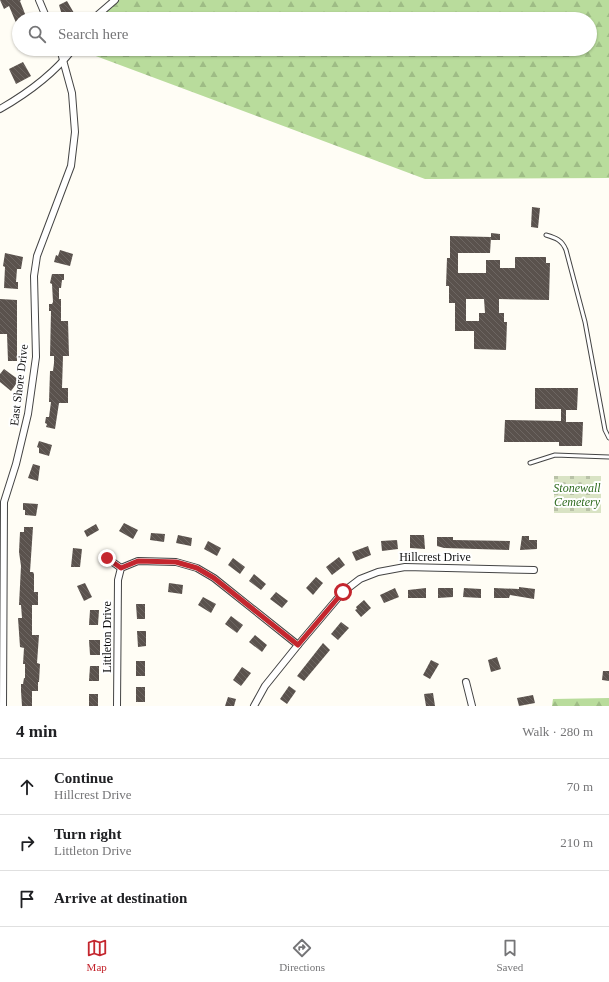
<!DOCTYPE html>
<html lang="en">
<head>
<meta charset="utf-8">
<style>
  body { margin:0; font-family:"Times New Roman",serif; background:#f2f2f2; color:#202124 }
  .stop { position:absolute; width:12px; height:12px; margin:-9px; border:3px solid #c4262e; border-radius:50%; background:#fff }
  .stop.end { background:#c4262e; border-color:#fff; box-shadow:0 1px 4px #0008 }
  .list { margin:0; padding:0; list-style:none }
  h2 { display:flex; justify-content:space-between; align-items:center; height:52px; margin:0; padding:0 16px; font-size:17px }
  h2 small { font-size:13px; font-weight:400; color:#757577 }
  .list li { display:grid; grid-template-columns:26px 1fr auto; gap:12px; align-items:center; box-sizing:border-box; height:56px; padding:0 16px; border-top:1px solid #e0e0e0 }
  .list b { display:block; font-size:15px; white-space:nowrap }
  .list p { margin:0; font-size:13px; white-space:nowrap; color:#757577 }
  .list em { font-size:13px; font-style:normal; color:#757577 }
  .icon { flex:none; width:22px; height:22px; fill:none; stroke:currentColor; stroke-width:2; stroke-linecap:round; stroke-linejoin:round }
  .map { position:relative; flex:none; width:609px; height:706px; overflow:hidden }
  .search { position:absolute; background:#fff; box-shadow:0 1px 3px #0004; left:12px; right:12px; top:12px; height:44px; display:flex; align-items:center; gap:10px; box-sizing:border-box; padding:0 14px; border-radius:22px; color:#757577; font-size:15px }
  .sheet { height:220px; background:#fff }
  nav { display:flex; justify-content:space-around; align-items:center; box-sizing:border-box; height:56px; border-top:1px solid #e0e0e0; background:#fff; font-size:11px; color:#757577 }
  nav a { display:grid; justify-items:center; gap:2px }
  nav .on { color:#c4262e }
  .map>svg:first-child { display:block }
</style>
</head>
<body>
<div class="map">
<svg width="609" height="706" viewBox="0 0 609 706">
  <defs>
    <pattern id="forest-firs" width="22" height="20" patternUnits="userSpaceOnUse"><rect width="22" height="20" fill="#b9dc9c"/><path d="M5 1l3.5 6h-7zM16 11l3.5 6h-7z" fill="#9ebc85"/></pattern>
    <pattern id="cemetery-stones" width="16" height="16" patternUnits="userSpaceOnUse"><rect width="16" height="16" fill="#d9e3c4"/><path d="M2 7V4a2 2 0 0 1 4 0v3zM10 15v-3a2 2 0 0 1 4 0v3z" fill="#b9c2a7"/></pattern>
    <pattern id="building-back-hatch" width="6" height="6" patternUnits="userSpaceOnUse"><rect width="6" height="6" fill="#5a524d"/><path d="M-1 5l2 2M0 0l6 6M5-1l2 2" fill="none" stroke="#6d6662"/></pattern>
  </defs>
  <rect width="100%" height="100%" fill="#fffdf5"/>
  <!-- forest -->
  <g fill="url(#forest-firs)">
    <path d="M118 0H609V178L425 179 77 49H590V19H94Z"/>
    <path d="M609 698V706H552L553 699Z"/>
  </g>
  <!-- cemetery -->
  <rect fill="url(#cemetery-stones)" x="554" y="476" width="47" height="37"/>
  <!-- building -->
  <g fill="url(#building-back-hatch)" fill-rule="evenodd">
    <path d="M0 0H21L20 1 27 19H19V30L9 6 4 9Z"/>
    <path d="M67 1 74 13 72 14 73 16 66 19 64 14 62 15 59 5Z"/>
    <path d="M23 62 31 76 16 84 9 69Z"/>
    <path d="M532 207 540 208 538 228 531 227Z"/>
    <path d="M491 233 500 234V240H491Z"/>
    <path d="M450 236 491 237 490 253H458V273H486V260H500V268H515V257H546V263H550L549 300 499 299V313H504V322H507L506 350 474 349V331H455V303H449V286H446L447 258H450ZM466 299H484L485 313H479V321H466Z"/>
    <path d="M60 250 73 254 70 266 54 262 56 255 58 256Z"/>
    <path d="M5 253 23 257 21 269H17L16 282H18V289L4 288 5 267 3 266Z"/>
    <path d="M52 274H64V280H62L61 288H59V299H61V321H68L69 356H63L62 388H68V403H59L55 429 46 427 47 424 45 423 46 417H49L51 402H49L50 371H53L54 363V356H50L51 311H49V304H52L53 302 52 284 50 283Z"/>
    <path d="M0 299 17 300V361H8L7 334H0Z"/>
    <path d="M4 369 19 380 11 391 0 382V374Z"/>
    <path d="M535 388H578L577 410H566V422H583L582 446H559V442H504L505 420 561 421V409H535Z"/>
    <path d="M39 441 52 445 49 456 39 453V448L37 447Z"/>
    <path d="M33 464 40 466 38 481 28 478Z"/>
    <path d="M23 503 38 504 36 516 25 515V510H23Z"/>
    <path d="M124 523 138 530 133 539 119 531Z"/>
    <path d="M96 524 99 530 87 537 84 531Z"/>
    <path d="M24 527H33L30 572H33L34 574V592H38V605H32V635H39L37 663 40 664 39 682H38V691H32V706H22L21 691V684H23L24 678H25V664H23L24 648 20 647 18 618H22L21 605H19L21 566 19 552 20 532H24Z"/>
    <path d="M151 533 165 534 164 542 150 540Z"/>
    <path d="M178 535 192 538 191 546 176 543Z"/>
    <path d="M410 535H424L425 549 410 548Z"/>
    <path d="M522 536H529V540H537V549L520 550Z"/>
    <path d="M437 537H453V540L510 541 509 550 444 548 437 546Z"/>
    <path d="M397 540 398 549 382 551 381 541Z"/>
    <path d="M208 541 221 548 217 556 204 549Z"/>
    <path d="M368 546 371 555 356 561 352 552Z"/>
    <path d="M73 548 82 549 80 567H71Z"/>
    <path d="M339 557 345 565 332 575 326 567Z"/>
    <path d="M233 558 245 567 240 574 228 565Z"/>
    <path d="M254 574 266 584 261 590 249 581Z"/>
    <path d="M316 577 323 583 313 595 306 588Z"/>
    <path d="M85 583 92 597 84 601 77 586Z"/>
    <path d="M169 583 183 585 182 594 168 592Z"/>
    <path d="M519 587 535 589 534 599 510 595 509 598H494V588L519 589Z"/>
    <path d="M395 588 399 597 384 603 380 595Z"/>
    <path d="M426 588V598H408V590Z"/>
    <path d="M438 588H453V597L438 598Z"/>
    <path d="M464 588 481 589V598L463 597Z"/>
    <path d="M276 592 288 601 282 608 270 599Z"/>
    <path d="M203 597 216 604 211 613 198 605Z"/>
    <path d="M364 600 371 608 361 617 355 610 357 609 356 607Z"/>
    <path d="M136 604H145V619H137Z"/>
    <path d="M90 610H99L98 625H89Z"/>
    <path d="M231 616 243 625 237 633 225 624Z"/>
    <path d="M341 622 349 628 338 640 331 634Z"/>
    <path d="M137 631H146V646L138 647Z"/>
    <path d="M255 635 267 645 262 652 249 642Z"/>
    <path d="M89 640H100V655H90Z"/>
    <path d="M323 643 330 650 304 681 297 676Z"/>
    <path d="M497 657 501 669 491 672 488 660Z"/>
    <path d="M431 660 439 664 430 679 423 675Z"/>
    <rect x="136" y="661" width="9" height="15"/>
    <path d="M90 666H99V681H89Z"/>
    <path d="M242 667 251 673 241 686 233 680Z"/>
    <path d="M603 671H609V681L602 680Z"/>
    <path d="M289 686 296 691 287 704 280 699Z"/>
    <rect x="136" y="687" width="9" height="15"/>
    <path d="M433 693 435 706H426L424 694Z"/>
    <rect x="89" y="694" width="9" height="12"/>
    <path d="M533 695 535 703 519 706 517 698Z"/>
    <path d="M228 697 236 699 234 706H225Z"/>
  </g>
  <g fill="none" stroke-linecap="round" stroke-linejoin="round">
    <!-- lane casing -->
    <g stroke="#444" stroke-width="5">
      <g id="lane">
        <path d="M546 235C556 238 562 240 566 250L585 322 605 430 609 438"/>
        <path d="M530 463 555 455 609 457"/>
      </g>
    </g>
    <!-- street casing -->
    <g stroke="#444" stroke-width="8">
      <g id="street">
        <path d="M39 0 47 19"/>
        <path d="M93 19 115 0"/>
        <path d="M0 109C28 93 53 75 73 49"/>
        <path d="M107 558 121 568"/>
        <path d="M466 682 472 706"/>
        <path d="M3 706 4 502 16 464 28 414 36 357 34 276 37 256 71 166 75 132 72 93 60 49"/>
        <path d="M117 706 118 580 121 568 138 561 176 562 197 568 214 578 298 645"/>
        <path d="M254 706 265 686 298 645 343 592 360 579 378 572 405 567 534 570"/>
      </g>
    </g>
    <!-- lane -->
    <use href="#lane" stroke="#fff" stroke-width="3"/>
    <!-- street -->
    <use href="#street" stroke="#fff" stroke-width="6"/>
  </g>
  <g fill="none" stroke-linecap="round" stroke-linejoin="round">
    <!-- route -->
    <path stroke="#c4262e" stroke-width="5" d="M107 558 121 568 138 561 176 562 197 568 214 578 298 645 343 592"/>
  </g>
  <g text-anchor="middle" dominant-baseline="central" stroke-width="4" stroke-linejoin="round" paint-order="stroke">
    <!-- street labels -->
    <g font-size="12" fill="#111" stroke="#fff">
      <text transform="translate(19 385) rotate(-83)">East Shore Drive</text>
      <text x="435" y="557">Hillcrest Drive</text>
      <text transform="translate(107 637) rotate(-90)">Littleton Drive</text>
    </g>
    <!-- park labels -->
    <g font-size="12" font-style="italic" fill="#2f6b1f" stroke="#fff">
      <text x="577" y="488">Stonewall<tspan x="577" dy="14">Cemetery</tspan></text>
    </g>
  </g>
</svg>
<div class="stop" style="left:343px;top:592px"></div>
<div class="stop end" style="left:107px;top:558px"></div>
<div class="search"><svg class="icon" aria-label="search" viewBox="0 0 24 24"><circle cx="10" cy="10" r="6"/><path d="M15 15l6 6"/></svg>Search here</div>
</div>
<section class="sheet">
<h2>4 min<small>Walk · 280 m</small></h2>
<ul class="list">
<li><svg class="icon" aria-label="ahead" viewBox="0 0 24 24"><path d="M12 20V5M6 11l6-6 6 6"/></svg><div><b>Continue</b><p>Hillcrest Drive</p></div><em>70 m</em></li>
<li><svg class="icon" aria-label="right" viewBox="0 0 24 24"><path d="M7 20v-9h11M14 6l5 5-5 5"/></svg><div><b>Turn right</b><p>Littleton Drive</p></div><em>210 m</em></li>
<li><svg class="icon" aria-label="arrive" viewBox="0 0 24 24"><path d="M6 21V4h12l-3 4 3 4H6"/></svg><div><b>Arrive at destination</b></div></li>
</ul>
</section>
<nav>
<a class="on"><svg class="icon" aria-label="map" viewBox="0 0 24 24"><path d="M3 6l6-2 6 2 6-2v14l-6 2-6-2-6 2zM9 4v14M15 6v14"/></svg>Map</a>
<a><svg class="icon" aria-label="directions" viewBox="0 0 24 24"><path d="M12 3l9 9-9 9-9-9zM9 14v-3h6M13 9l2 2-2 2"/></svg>Directions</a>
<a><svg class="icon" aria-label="saved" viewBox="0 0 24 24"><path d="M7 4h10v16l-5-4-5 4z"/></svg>Saved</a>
</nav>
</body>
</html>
